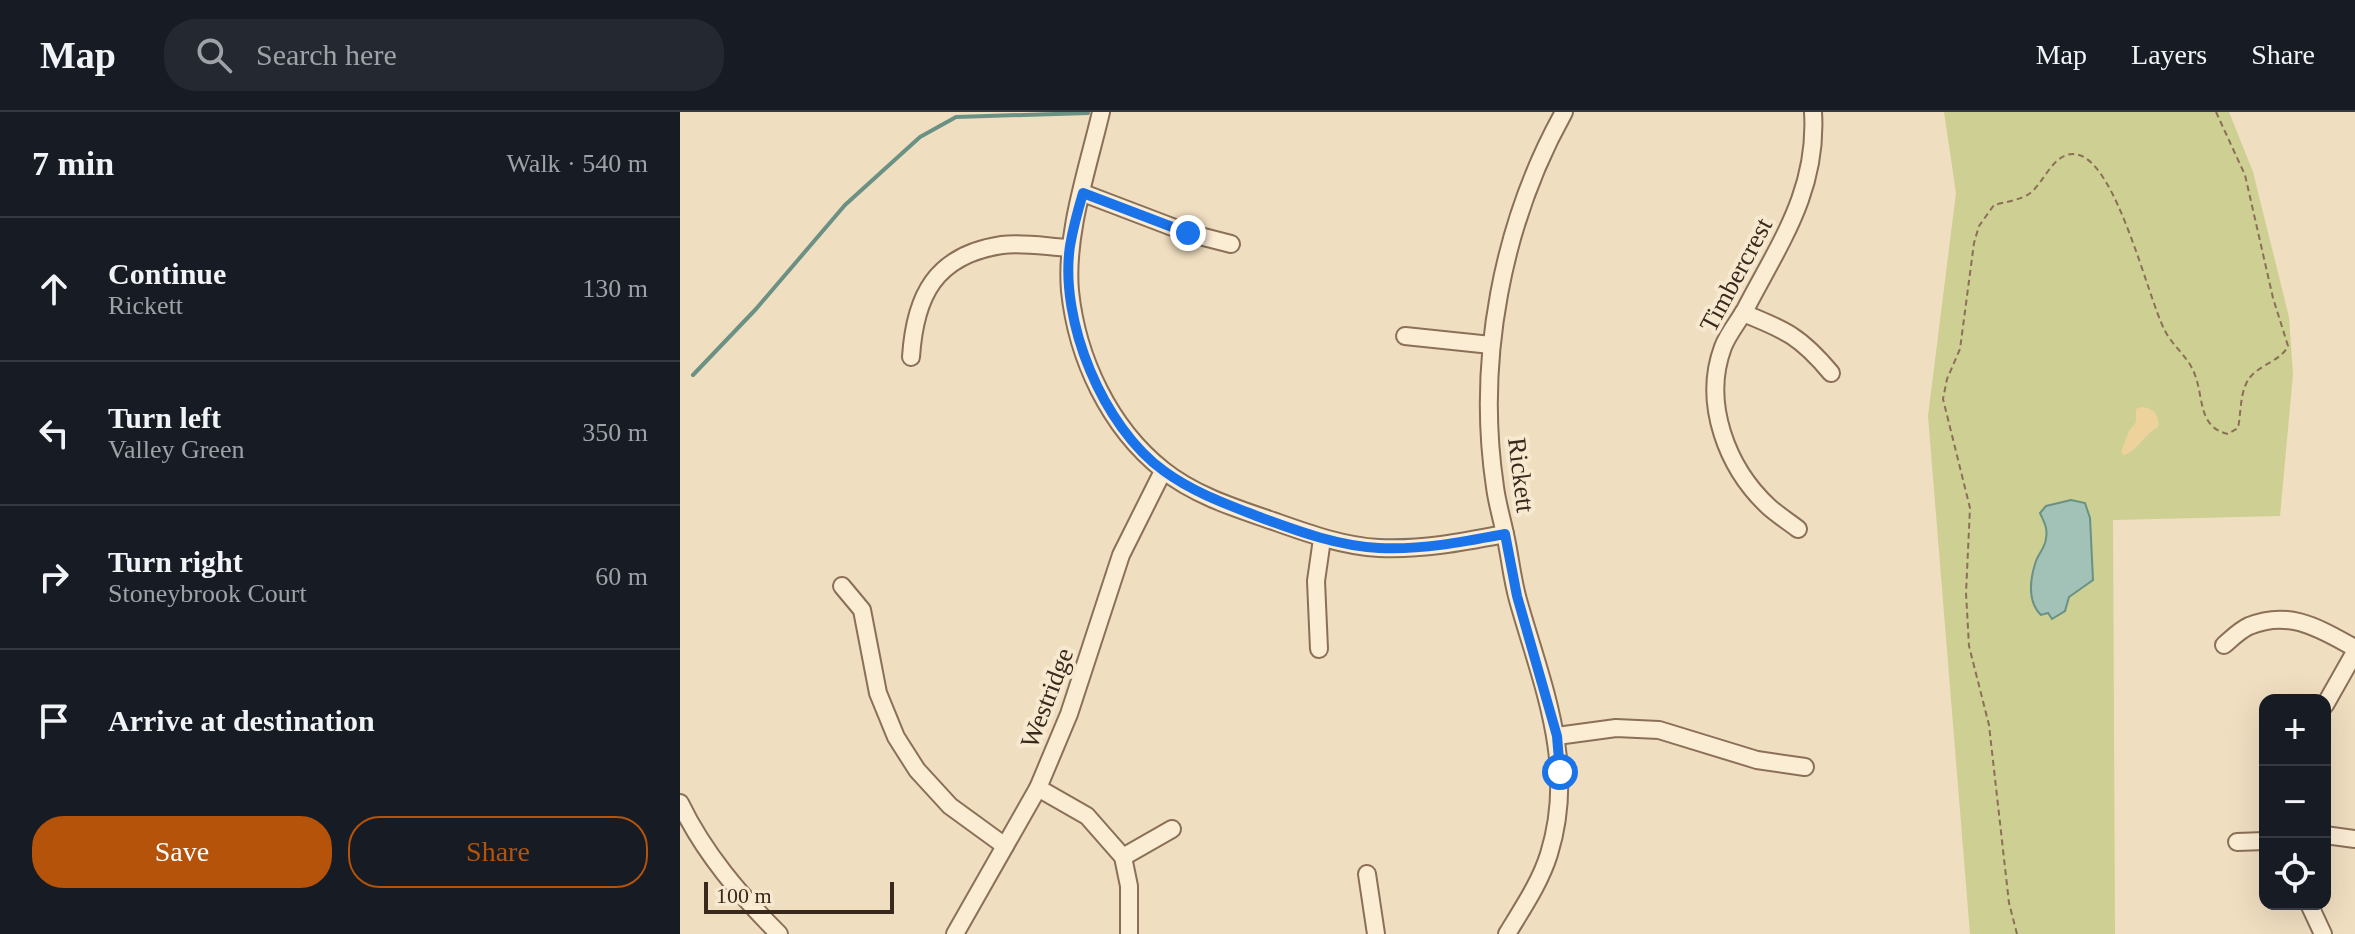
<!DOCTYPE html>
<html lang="en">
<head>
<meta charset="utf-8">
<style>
  body { margin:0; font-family:Georgia,serif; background:#242831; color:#f1f3f6 }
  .controls { position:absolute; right:24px; bottom:24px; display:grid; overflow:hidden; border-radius:16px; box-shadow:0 8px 32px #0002 }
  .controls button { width:72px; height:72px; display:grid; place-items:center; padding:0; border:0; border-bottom:2px solid #363941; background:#171b24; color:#f1f3f6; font:40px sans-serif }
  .scale { position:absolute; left:24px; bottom:20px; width:190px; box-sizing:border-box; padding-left:8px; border:4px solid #39281c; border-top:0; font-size:22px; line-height:28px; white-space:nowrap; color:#39281c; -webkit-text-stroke:6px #f7e9d0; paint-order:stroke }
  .stop { position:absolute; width:24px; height:24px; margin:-18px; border:6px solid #1a73e8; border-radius:50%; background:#fff }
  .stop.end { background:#1a73e8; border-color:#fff; box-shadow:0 2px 8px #0008 }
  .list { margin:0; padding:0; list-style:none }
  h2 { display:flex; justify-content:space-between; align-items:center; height:104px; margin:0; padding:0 32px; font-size:34px }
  h2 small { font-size:26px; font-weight:400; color:#9ea1a6 }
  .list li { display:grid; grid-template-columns:52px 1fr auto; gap:24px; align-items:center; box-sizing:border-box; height:144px; padding:0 32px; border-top:2px solid #363941 }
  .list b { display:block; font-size:30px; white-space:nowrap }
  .list p { margin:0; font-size:26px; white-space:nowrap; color:#9ea1a6 }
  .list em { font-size:26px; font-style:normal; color:#9ea1a6 }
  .actions { display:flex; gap:16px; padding:24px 32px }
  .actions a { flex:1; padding:18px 0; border:2px solid #b45309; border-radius:32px; text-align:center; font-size:28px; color:#b45309 }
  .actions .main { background:#b45309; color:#fff }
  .icon { flex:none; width:44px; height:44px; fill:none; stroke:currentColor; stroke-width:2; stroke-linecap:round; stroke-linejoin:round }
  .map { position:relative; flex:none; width:1675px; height:822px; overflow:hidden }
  header { display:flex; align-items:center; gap:48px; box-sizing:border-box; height:112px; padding:0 40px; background:#171b24; border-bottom:2px solid #363941 }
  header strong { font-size:38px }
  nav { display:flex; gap:44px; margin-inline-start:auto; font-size:28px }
  .search { width:560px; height:72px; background:#242831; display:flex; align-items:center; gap:20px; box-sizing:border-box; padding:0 28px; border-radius:32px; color:#9ea1a6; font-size:30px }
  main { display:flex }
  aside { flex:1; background:#171b24 }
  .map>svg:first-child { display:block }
</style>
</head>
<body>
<header>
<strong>Map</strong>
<div class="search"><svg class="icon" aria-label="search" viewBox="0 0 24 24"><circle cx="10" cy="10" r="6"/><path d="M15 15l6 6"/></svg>Search here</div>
<nav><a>Map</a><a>Layers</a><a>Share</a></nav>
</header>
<main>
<aside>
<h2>7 min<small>Walk · 540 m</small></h2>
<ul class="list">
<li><svg class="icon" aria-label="ahead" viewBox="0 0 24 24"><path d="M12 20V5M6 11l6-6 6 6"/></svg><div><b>Continue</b><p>Rickett</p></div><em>130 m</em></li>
<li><svg class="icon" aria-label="left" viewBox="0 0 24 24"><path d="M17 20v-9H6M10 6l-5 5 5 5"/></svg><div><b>Turn left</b><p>Valley Green</p></div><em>350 m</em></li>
<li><svg class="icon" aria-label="right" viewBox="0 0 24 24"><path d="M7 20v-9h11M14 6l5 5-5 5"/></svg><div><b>Turn right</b><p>Stoneybrook Court</p></div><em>60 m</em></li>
<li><svg class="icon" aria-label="arrive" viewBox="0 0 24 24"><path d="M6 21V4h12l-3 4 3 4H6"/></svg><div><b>Arrive at destination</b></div></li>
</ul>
<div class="actions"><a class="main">Save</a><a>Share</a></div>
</aside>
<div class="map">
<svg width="1675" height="822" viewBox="0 0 1675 822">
  <rect width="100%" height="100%" fill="#f0dec0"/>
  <!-- green -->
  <path fill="#cdcf93" d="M1264 0H1549L1573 60 1609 205 1613 262 1600 404 1433 408 1435 822H1290L1248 304 1276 81Z"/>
  <!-- sand -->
  <path fill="#eed29b" d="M1461 295C1473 296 1480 302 1478 315 1465 322 1456 340 1444 343L1441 340 1449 319 1456 310V297Z"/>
  <!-- water -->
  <path fill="#a3c2b7" stroke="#6a9184" stroke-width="2" d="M1391 388 1405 391 1410 406 1413 468 1389 485 1385 499 1372 507 1368 501 1361 503C1347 489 1350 467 1356 449 1359 441 1366 434 1366 426 1368 416 1364 410 1360 401L1366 394Z"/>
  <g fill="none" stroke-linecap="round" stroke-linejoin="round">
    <!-- stream -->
    <path stroke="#6a9184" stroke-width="4" d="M13 263 76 197 165 93 240 25 276 5 408 1"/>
    <!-- minor casing -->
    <g stroke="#8b6f57" stroke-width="20">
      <g id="minor">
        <path d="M421 0C408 56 385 122 390 179 397 246 429 315 483 358 514 383 555 396 593 409 627 421 662 434 699 436 742 438 783 430 825 422"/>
        <path d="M403 81 508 121 551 132"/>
        <path d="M1063 201C1106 218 1121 225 1151 261"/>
        <path d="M725 224 811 233"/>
        <path d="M231 245C235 184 255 143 322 133 343 130 368 135 390 136"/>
        <path d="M1118 417C1109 410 1098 403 1089 395 1047 356 1022 291 1043 235 1048 222 1058 210 1065 198 1099 132 1138 79 1133 0"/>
        <path d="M162 474 182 498 198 581 216 625 237 658 270 694 325 734"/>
        <path d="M1544 533C1551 527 1560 518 1569 514 1610 497 1640 517 1675 536"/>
        <path d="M639 537 636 469 642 427"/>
        <path d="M1645 593 1675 540"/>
        <path d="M877 624 936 616 979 618 1077 648 1125 655"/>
        <path d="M358 676 407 704 443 745 449 774V822"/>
        <path d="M0 691C24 741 60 783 99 822"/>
        <path d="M1645 723 1675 727"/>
        <path d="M1557 730 1585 729"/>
        <path d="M443 745 492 717"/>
        <path d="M687 762 696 822"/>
        <path d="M1629 792 1643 822"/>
        <path d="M275 822 358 676 389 602 441 443 483 359"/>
        <path d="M827 822C842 797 860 771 869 742 897 652 862 573 838 488 832 467 830 444 825 422 822 407 817 391 815 375 796 249 822 111 884 0"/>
      </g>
    </g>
    <!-- path -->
    <path stroke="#8b6f57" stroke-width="2" stroke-dasharray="6 4" stroke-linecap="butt" d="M1337 822 1329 791 1309 613 1289 534 1286 481 1290 396 1263 287 1267 267 1280 237 1294 131 1299 114 1314 93C1325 90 1340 88 1349 82 1365 71 1374 36 1399 43 1437 54 1467 182 1484 217 1492 234 1509 245 1515 263 1524 287 1518 315 1548 322L1558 316C1561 301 1560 285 1566 272 1574 253 1600 251 1608 234L1593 186 1565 63 1536 0"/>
    <!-- minor -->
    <use href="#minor" stroke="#fbecd4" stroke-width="16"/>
  </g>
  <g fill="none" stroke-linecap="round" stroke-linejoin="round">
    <!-- route -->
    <path stroke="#1a73e8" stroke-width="10" d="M508 121 403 81C398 98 393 116 390 134 379 209 423 315 484 359 514 381 549 393 582 406 620 420 659 434 699 436 742 438 783 430 825 422L837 484 877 624 880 660"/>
  </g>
  <g text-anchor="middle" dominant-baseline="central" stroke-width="8" stroke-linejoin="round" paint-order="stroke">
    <!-- street labels -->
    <g font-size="26" fill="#39281c" stroke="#f7e9d0">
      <text transform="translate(1056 163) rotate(-62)">Timbercrest</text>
      <text transform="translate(841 363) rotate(83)">Rickett</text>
      <text transform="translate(367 586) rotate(-69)">Westridge</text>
    </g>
  </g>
</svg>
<div class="controls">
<button>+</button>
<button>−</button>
<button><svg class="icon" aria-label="locate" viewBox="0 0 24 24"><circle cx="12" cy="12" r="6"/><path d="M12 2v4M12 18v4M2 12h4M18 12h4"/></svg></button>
</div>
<div class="scale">100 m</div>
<div class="stop" style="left:880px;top:660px"></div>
<div class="stop end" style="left:508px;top:121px"></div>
</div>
</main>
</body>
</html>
